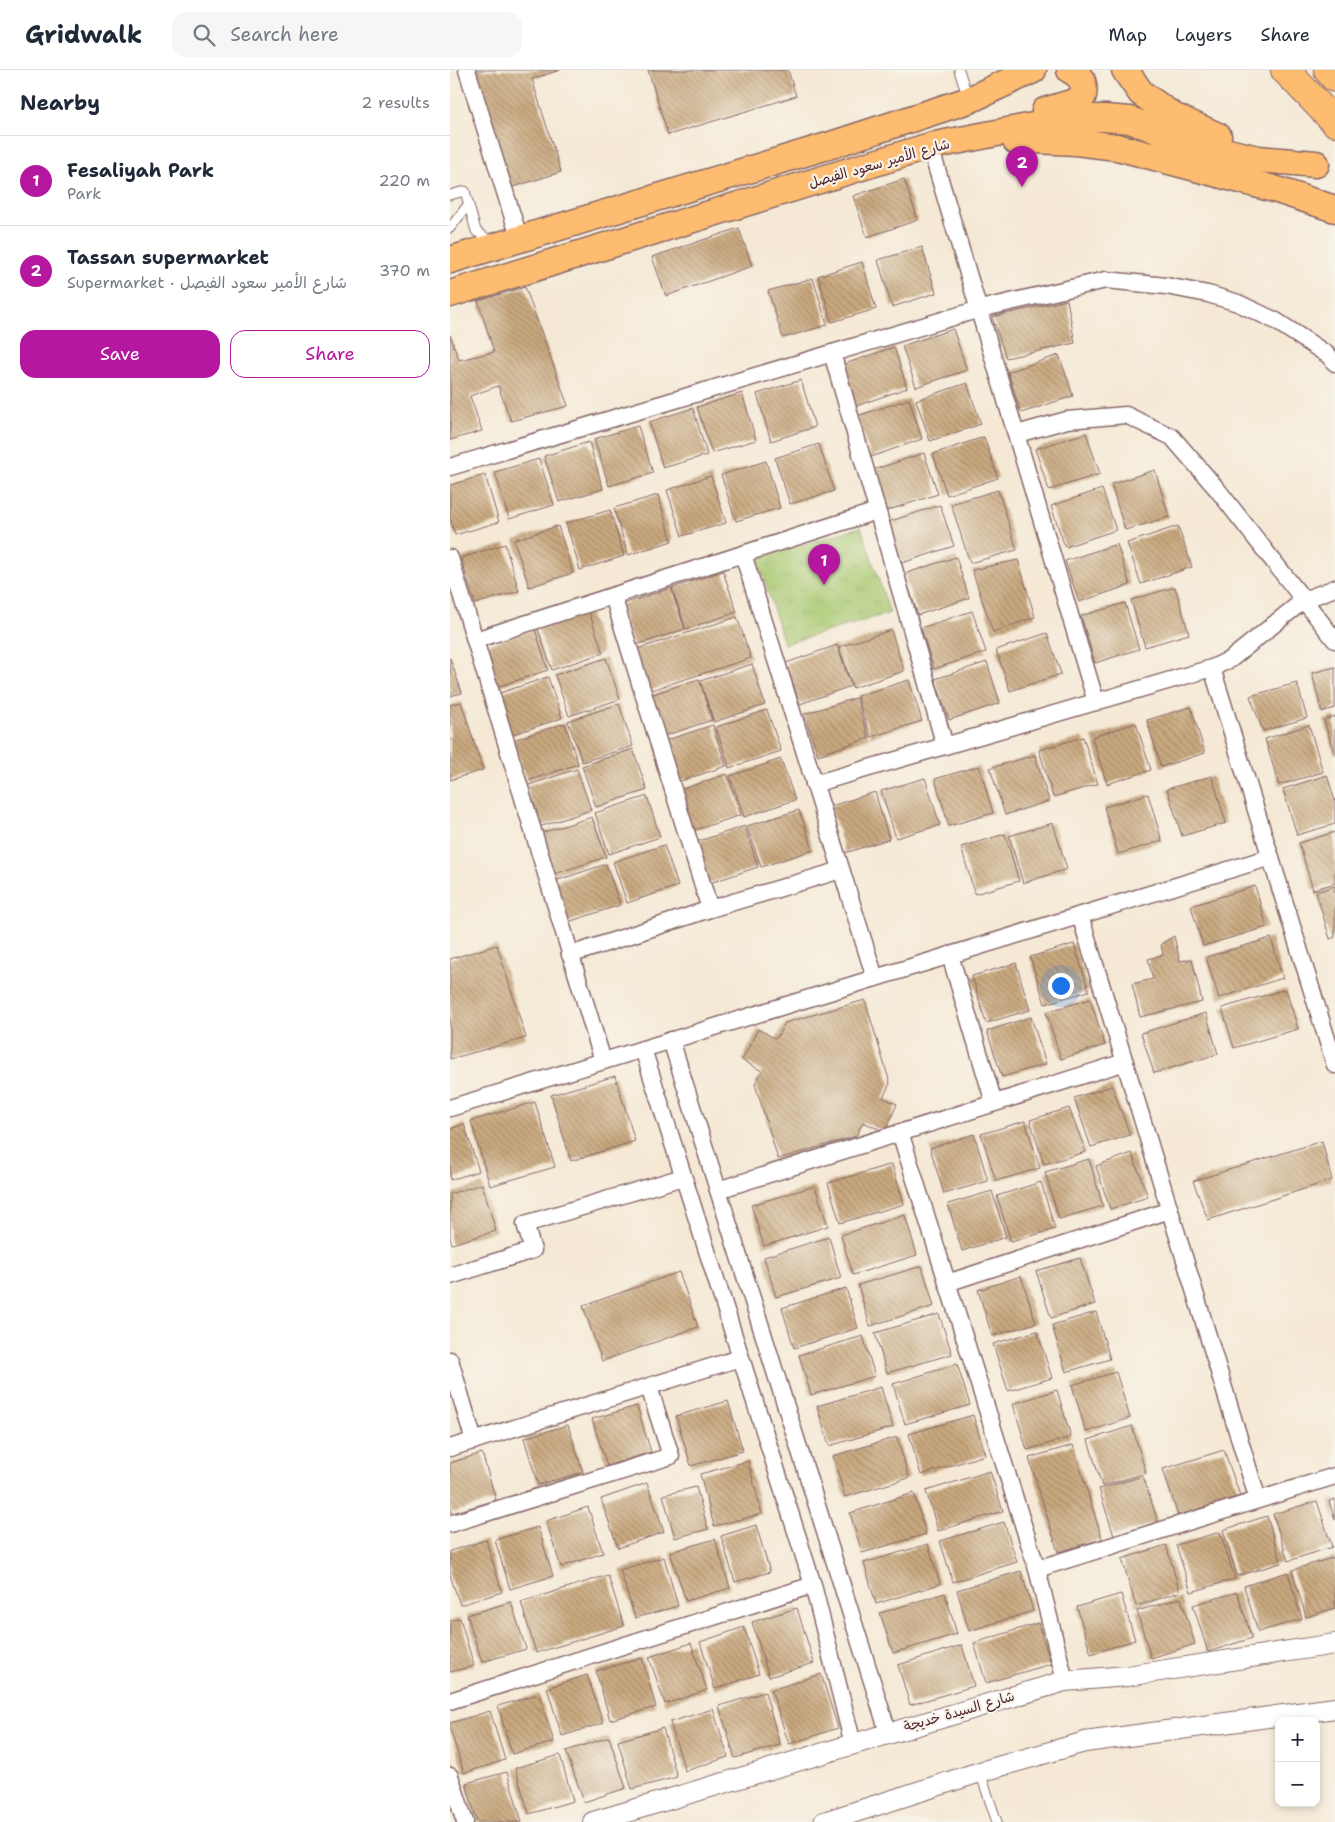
<!DOCTYPE html>
<html lang="en">
<head>
<meta charset="utf-8">
<style>
  body { margin:0; font-family:"Shantell Sans","Playpen Sans Arabic",sans-serif; background:#f6f6f7; color:#1f2937 }
  .controls { position:absolute; right:15px; bottom:15px; display:grid; overflow:hidden; border-radius:10px; box-shadow:0 2px 8px #0003 }
  .controls button { width:45px; height:45px; display:grid; place-items:center; padding:0; border:0; border-bottom:1px solid #e0e1e3; background:#fff; color:#1f2937; font:25px sans-serif }
  .you { position:absolute; left:610px; top:915px; width:18px; height:18px; margin:-12px; border:4px solid #fff; border-radius:50%; background:#1a73e8; box-shadow:0 0 0 8px #1a73e833 }
  .badge { display:grid; place-items:center; width:32px; height:32px; border-radius:50%; background:#b5179e; color:#fff; font-size:16px; font-weight:700 }
  .pin { position:absolute; translate:-50% -41px; filter:drop-shadow(0 1px 2px #0008) }
  .pin::after { content:''; position:absolute; top:26px; width:18px; height:15px; background:inherit; clip-path:polygon(0 0,100% 0,50% 100%) }
  .list { margin:0; padding:0; list-style:none }
  h2 { display:flex; justify-content:space-between; align-items:center; height:65px; margin:0; padding:0 20px; font-size:21px }
  h2 small { font-size:16px; font-weight:400; color:#747a83 }
  .list li { display:grid; grid-template-columns:32px 1fr auto; gap:15px; align-items:center; box-sizing:border-box; height:90px; padding:0 20px; border-top:1px solid #e0e1e3 }
  .list b { display:block; font-size:19px; white-space:nowrap }
  .list p { margin:0; font-size:16px; white-space:nowrap; color:#747a83 }
  .list em { font-size:16px; font-style:normal; color:#747a83 }
  .actions { display:flex; gap:10px; padding:15px 20px }
  .actions a { flex:1; padding:11px 0; border:1px solid #b5179e; border-radius:15px; text-align:center; font-size:18px; color:#b5179e }
  .actions .main { background:#b5179e; color:#fff }
  .icon { flex:none; width:28px; height:28px; fill:none; stroke:currentColor; stroke-width:2; stroke-linecap:round; stroke-linejoin:round }
  .map { position:relative; flex:none; width:885px; height:1752px; overflow:hidden }
  header { display:flex; align-items:center; gap:30px; box-sizing:border-box; height:70px; padding:0 25px; background:#fff; border-bottom:1px solid #e0e1e3 }
  header strong { font-size:24px }
  nav { display:flex; gap:28px; margin-inline-start:auto; font-size:18px }
  .search { width:350px; height:45px; background:#f6f6f7; display:flex; align-items:center; gap:12px; box-sizing:border-box; padding:0 18px; border-radius:15px; color:#747a83; font-size:19px }
  main { display:flex }
  aside { flex:1; background:#fff }
  .map>svg:first-child { display:block }
</style>
</head>
<body>
<header>
<strong>Gridwalk</strong>
<div class="search"><svg class="icon" aria-label="search" viewBox="0 0 24 24"><circle cx="10" cy="10" r="6"/><path d="M15 15l6 6"/></svg>Search here</div>
<nav><a>Map</a><a>Layers</a><a>Share</a></nav>
</header>
<main>
<aside>
<h2>Nearby<small>2 results</small></h2>
<ul class="list">
<li><span class="badge">1</span><div><b>Fesaliyah Park</b><p>Park</p></div><em>220 m</em></li>
<li><span class="badge">2</span><div><b>Tassan supermarket</b><p>Supermarket · شارع الأمير سعود الفيصل</p></div><em>370 m</em></li>
</ul>
<div class="actions"><a class="main">Save</a><a>Share</a></div>
</aside>
<div class="map">
<svg width="885" height="1752" viewBox="0 0 885 1752">
  <defs>
    <pattern id="park-tufts" width="24" height="20" patternUnits="userSpaceOnUse" patternTransform="scale(1.25)"><rect width="24" height="20" fill="#a9c971"/><path d="M3 7l-1-3M5 7V3M7 7l1-3M15 17l-1-3M17 17v-4M19 17l1-3" fill="none" stroke="#93ac62"/></pattern>
    <pattern id="building-back-hatch" width="6" height="6" patternUnits="userSpaceOnUse" patternTransform="scale(1.25)"><rect width="6" height="6" fill="#c9a97f"/><path d="M-1 5l2 2M0 0l6 6M5-1l2 2" fill="none" stroke="#a58968"/></pattern>
  </defs>
  <rect width="100%" height="100%" fill="#f7f3e8"/>
  <filter id="ink" filterUnits="userSpaceOnUse"><feTurbulence type="fractalNoise" baseFrequency=".02" numOctaves="2"/><feDisplacementMap in="SourceGraphic" scale="10" xChannelSelector="R" yChannelSelector="G"/><feConvolveMatrix kernelMatrix="1 2 1 2 8 2 1 2 1" color-interpolation-filters="sRGB"/></filter>
  <filter id="wash" filterUnits="userSpaceOnUse"><feTurbulence type="fractalNoise" baseFrequency=".0096" numOctaves="4" result="noise"/><feDisplacementMap in="SourceGraphic" scale="20" xChannelSelector="R" yChannelSelector="G"/><feGaussianBlur stdDeviation="1.12" result="paint"/><feColorMatrix in="noise" values="0 0 0 0 0 0 0 0 0 0 0 0 0 0 0 0 0 1.4 0 .05"/><feComposite in="paint" operator="in"/></filter>
  <g filter="url(#wash)">
    <rect width="100%" height="100%" fill="#f5e9d6"/>
    <!-- park -->
    <path fill="url(#park-tufts)" stroke="#7a744e" d="M411 457 440 543 334 574 308 488Z"/>
    <g id="blocks">
      <!-- building -->
      <g fill="url(#building-back-hatch)">
        <path d="M23 0H110L82 9 111 102 60 118Z"/>
        <path d="M198 0H338L346 26 218 65Z"/>
        <path d="M454 109 468 150 417 167 403 126Z"/>
        <path d="M289 158 302 196 216 226 202 187Z"/>
        <path d="M472 177 486 223 442 237 428 190Z"/>
        <path d="M412 192 426 239 382 252 368 206Z"/>
        <path d="M363 208 377 255 333 268 318 221Z"/>
        <path d="M75 217 118 336 61 351 48 316 20 326 32 361 0 370V265L9 290 44 282 28 231Z"/>
        <path d="M617 230 625 273 556 288 542 247Z"/>
        <path d="M503 259 517 300 466 317 452 276Z"/>
        <path d="M444 277 457 318 406 336 392 295Z"/>
        <path d="M609 285 623 326 571 343 558 302Z"/>
        <path d="M351 310 365 357 321 371 307 324Z"/>
        <path d="M517 313 531 354 480 371 466 330Z"/>
        <path d="M292 323 306 370 262 383 247 337Z"/>
        <path d="M459 329 472 369 421 387 407 346Z"/>
        <path d="M243 338 257 385 213 398 199 352Z"/>
        <path d="M188 356 203 403 159 416 144 369Z"/>
        <path d="M636 363 650 404 599 420 585 379Z"/>
        <path d="M534 367 548 408 497 425 483 384Z"/>
        <path d="M139 372 153 419 109 432 94 386Z"/>
        <path d="M369 374 384 421 340 434 325 388Z"/>
        <path d="M474 383 488 424 436 441 423 400Z"/>
        <path d="M89 389 104 435 59 449 45 402Z"/>
        <path d="M316 391 330 438 286 451 271 405Z"/>
        <path d="M705 400 719 447 675 460 661 414Z"/>
        <path d="M35 405 49 452 5 465 0 449V415Z"/>
        <path d="M261 406 276 453 232 466 217 420Z"/>
        <path d="M652 419 666 460 615 477 601 436Z"/>
        <path d="M548 420 567 480 520 493 501 434Z"/>
        <path d="M208 425 222 471 178 485 164 438Z"/>
        <path d="M490 435 504 476 452 493 438 452Z"/>
        <path d="M160 440 174 486 130 500 116 453Z"/>
        <path d="M108 456 123 503 79 517 64 470Z"/>
        <path d="M728 456 742 497 691 514 677 473Z"/>
        <path d="M55 474 69 521 25 534 11 488Z"/>
        <path d="M667 474 680 515 629 532 615 491Z"/>
        <path d="M506 487 519 528 468 545 454 504Z"/>
        <path d="M568 490 585 547 543 562 522 500Z"/>
        <path d="M273 501 287 542 236 559 222 518Z"/>
        <path d="M725 517 739 564 695 577 681 530Z"/>
        <path d="M221 518 235 559 183 576 170 535Z"/>
        <path d="M675 533 689 579 645 593 631 546Z"/>
        <path d="M522 541 536 582 484 599 471 558Z"/>
        <path d="M139 542 153 583 102 600 88 559Z"/>
        <path d="M287 547 301 588 198 621 184 580Z"/>
        <path d="M85 559 98 600 47 617 33 576Z"/>
        <path d="M441 560 454 601 403 618 389 577Z"/>
        <path d="M597 563 611 604 560 621 546 580Z"/>
        <path d="M387 575 401 616 350 634 336 593Z"/>
        <path d="M0 588 12 623 0 626Z"/>
        <path d="M156 588 170 629 119 646 105 605Z"/>
        <path d="M537 592 550 633 499 650 485 609Z"/>
        <path d="M302 594 315 635 264 652 250 611Z"/>
        <path d="M885 597V638L872 642 862 603Z"/>
        <path d="M98 607 112 648 61 665 47 624Z"/>
        <path d="M249 609 262 650 211 667 197 626Z"/>
        <path d="M459 610 472 651 421 667 407 626Z"/>
        <path d="M847 613 857 648 813 661 800 626Z"/>
        <path d="M406 628 419 668 368 685 354 644Z"/>
        <path d="M11 632 33 700 0 710V635Z"/>
        <path d="M169 634 183 676 132 692 118 651Z"/>
        <path d="M741 637 755 683 711 697 697 650Z"/>
        <path d="M317 640 331 681 279 698 266 657Z"/>
        <path d="M885 646V686L874 650Z"/>
        <path d="M115 653 128 694 77 711 63 670Z"/>
        <path d="M686 653 701 700 657 714 642 667Z"/>
        <path d="M263 655 276 696 225 713 211 672Z"/>
        <path d="M859 655 873 702 829 715 815 669Z"/>
        <path d="M633 667 648 714 603 727 589 680Z"/>
        <path d="M183 679 197 720 146 737 132 696Z"/>
        <path d="M585 685 599 731 555 745 540 698Z"/>
        <path d="M331 689 345 730 294 747 280 706Z"/>
        <path d="M529 696 543 743 499 756 485 709Z"/>
        <path d="M127 699 141 740 89 757 76 716Z"/>
        <path d="M277 704 291 745 239 762 226 721Z"/>
        <path d="M877 705 885 731V754L847 765 833 719Z"/>
        <path d="M762 706 776 753 732 766 717 719Z"/>
        <path d="M475 708 490 755 446 768 431 721Z"/>
        <path d="M425 722 439 769 395 783 381 736Z"/>
        <path d="M698 724 712 771 668 784 654 737Z"/>
        <path d="M197 726 210 767 159 784 145 743Z"/>
        <path d="M349 740 363 780 311 797 297 756Z"/>
        <path d="M142 747 156 787 104 804 91 763Z"/>
        <path d="M603 753 617 799 573 813 559 766Z"/>
        <path d="M295 756 308 797 257 814 243 773Z"/>
        <path d="M885 762V813L863 820 849 773Z"/>
        <path d="M555 764 569 811 525 824 511 777Z"/>
        <path d="M214 775 228 816 177 833 163 792Z"/>
        <path d="M156 794 170 835 118 852 105 811Z"/>
        <path d="M805 816 817 857 753 876 741 836Z"/>
        <path d="M885 816V867L880 869 866 822Z"/>
        <path d="M724 866 730 891 742 889 752 932 690 947 682 914 703 909 698 889 713 885 711 874Z"/>
        <path d="M821 868 833 908 769 928 756 887Z"/>
        <path d="M624 874 639 921 595 934 580 887Z"/>
        <path d="M47 875 76 968 0 989V889Z"/>
        <path d="M566 893 580 940 536 953 522 906Z"/>
        <path d="M836 919 848 959 784 978 772 938Z"/>
        <path d="M640 929 655 975 611 989 596 942Z"/>
        <path d="M415 930 440 1013 433 1028 447 1034 435 1062 413 1052 406 1066 328 1089 305 1014 312 1001 292 990 308 959 326 969 335 953Z"/>
        <path d="M756 943 768 984 704 1003 691 963Z"/>
        <path d="M581 947 596 994 552 1007 537 961Z"/>
        <path d="M165 1006 185 1071 121 1091 101 1025Z"/>
        <path d="M662 1016 680 1065 641 1077 624 1028Z"/>
        <path d="M85 1032 105 1097 40 1116 21 1051Z"/>
        <path d="M619 1038 636 1082 594 1094 580 1050Z"/>
        <path d="M575 1051 590 1098 546 1111 531 1064Z"/>
        <path d="M14 1054 29 1101 0 1110V1059Z"/>
        <path d="M524 1064 538 1111 494 1124 480 1078Z"/>
        <path d="M872 1071 882 1110 758 1150 743 1111Z"/>
        <path d="M682 1083 698 1127 660 1139 646 1096Z"/>
        <path d="M639 1089 653 1136 609 1149 595 1102Z"/>
        <path d="M442 1094 454 1134 390 1153 378 1113Z"/>
        <path d="M591 1112 605 1159 561 1172 547 1126Z"/>
        <path d="M32 1114 46 1161 2 1174 0 1168V1124Z"/>
        <path d="M365 1116 378 1156 314 1176 301 1135Z"/>
        <path d="M542 1121 556 1167 512 1181 498 1134Z"/>
        <path d="M455 1145 467 1185 403 1205 391 1165Z"/>
        <path d="M379 1167 391 1208 326 1227 314 1187Z"/>
        <path d="M630 1188 645 1234 601 1248 586 1201Z"/>
        <path d="M472 1196 484 1236 420 1256 408 1215Z"/>
        <path d="M229 1202 248 1257 152 1291 133 1236Z"/>
        <path d="M571 1206 586 1253 542 1266 528 1220Z"/>
        <path d="M396 1218 408 1258 344 1278 332 1238Z"/>
        <path d="M646 1242 660 1289 616 1302 602 1255Z"/>
        <path d="M489 1244 502 1284 437 1303 425 1263Z"/>
        <path d="M587 1261 602 1308 558 1321 543 1274Z"/>
        <path d="M413 1266 425 1306 361 1325 349 1285Z"/>
        <path d="M507 1294 520 1335 455 1354 443 1314Z"/>
        <path d="M666 1302 680 1348 636 1362 622 1315Z"/>
        <path d="M431 1317 443 1357 379 1376 367 1336Z"/>
        <path d="M607 1320 621 1367 577 1380 563 1334Z"/>
        <path d="M278 1331 293 1381 241 1396 226 1346Z"/>
        <path d="M187 1336 201 1382 157 1396 142 1349Z"/>
        <path d="M523 1345 535 1385 471 1405 459 1364Z"/>
        <path d="M118 1355 133 1402 88 1415 74 1368Z"/>
        <path d="M682 1356 696 1403 652 1416 638 1370Z"/>
        <path d="M447 1367 459 1408 395 1427 383 1386Z"/>
        <path d="M623 1375 652 1469 608 1482 579 1388Z"/>
        <path d="M774 1380 790 1426 728 1446 713 1399Z"/>
        <path d="M32 1383 46 1430 2 1443 0 1437V1393Z"/>
        <path d="M298 1391 312 1444 264 1456 250 1404Z"/>
        <path d="M540 1401 553 1441 488 1461 476 1421Z"/>
        <path d="M693 1406 708 1452 664 1466 649 1419Z"/>
        <path d="M197 1413 214 1462 168 1478 151 1429Z"/>
        <path d="M246 1417 258 1459 225 1468 213 1425Z"/>
        <path d="M464 1423 476 1464 412 1483 400 1443Z"/>
        <path d="M885 1429V1450L879 1431Z"/>
        <path d="M867 1431 882 1477 838 1491 823 1444Z"/>
        <path d="M138 1437 153 1483 111 1497 96 1451Z"/>
        <path d="M817 1446 831 1493 787 1506 773 1460Z"/>
        <path d="M554 1452 567 1492 503 1512 490 1471Z"/>
        <path d="M306 1455 320 1502 285 1512 271 1466Z"/>
        <path d="M88 1457 103 1506 60 1519 45 1470Z"/>
        <path d="M770 1462 785 1509 741 1522 726 1475Z"/>
        <path d="M265 1469 280 1518 236 1531 220 1482Z"/>
        <path d="M36 1470 52 1522 10 1535 0 1505V1481Z"/>
        <path d="M478 1474 490 1514 426 1534 414 1493Z"/>
        <path d="M716 1475 730 1522 686 1536 672 1489Z"/>
        <path d="M214 1487 228 1536 185 1548 170 1500Z"/>
        <path d="M885 1487V1538L856 1547 842 1500Z"/>
        <path d="M571 1501 583 1541 519 1561 507 1520Z"/>
        <path d="M838 1502 852 1549 808 1562 794 1516Z"/>
        <path d="M158 1505 174 1556 86 1583 71 1532Z"/>
        <path d="M787 1522 802 1568 758 1582 743 1535Z"/>
        <path d="M495 1523 507 1564 443 1583 430 1543Z"/>
        <path d="M671 1524 685 1570 641 1584 627 1537Z"/>
        <path d="M731 1528 745 1574 701 1588 687 1541Z"/>
        <path d="M61 1532 76 1579 32 1592 17 1545Z"/>
        <path d="M347 1538 364 1593 319 1607 302 1552Z"/>
        <path d="M10 1548 24 1596 0 1602V1551Z"/>
        <path d="M588 1553 601 1594 536 1613 524 1573Z"/>
        <path d="M294 1557 309 1604 265 1619 250 1572Z"/>
        <path d="M241 1573 257 1620 215 1634 199 1587Z"/>
        <path d="M512 1575 524 1616 460 1635 448 1595Z"/>
        <path d="M192 1588 206 1637 160 1650 146 1601Z"/>
        <path d="M371 1604 388 1658 339 1674 321 1620Z"/>
        <path d="M137 1605 153 1653 112 1666 97 1618Z"/>
        <path d="M315 1622 330 1675 285 1688 269 1636Z"/>
        <path d="M89 1624 104 1672 62 1684 48 1636Z"/>
        <path d="M263 1639 278 1687 235 1701 220 1652Z"/>
        <path d="M40 1641 55 1690 14 1703 0 1659V1653Z"/>
        <path d="M213 1658 227 1707 182 1719 168 1671Z"/>
        <path d="M159 1667 176 1718 134 1732 116 1681Z"/>
        <path d="M110 1685 123 1731 79 1744 65 1698Z"/>
        <path d="M57 1702 72 1752H27L16 1713Z"/>
      </g>
    </g>
  </g>
  <g filter="url(#ink)">
    <use href="#blocks" fill-opacity="0" stroke="#866667" stroke-width="1"/>
    <g fill="none" stroke-linecap="round" stroke-linejoin="round">
      <!-- service casing -->
      <g stroke="#866667" stroke-width="11">
        <g id="service">
          <path d="M509 0 518 28"/>
          <path d="M0 125 15 121 26 161 43 173"/>
          <path d="M0 158 18 135"/>
          <path d="M530 1702 547 1752"/>
        </g>
      </g>
      <!-- minor casing -->
      <g stroke="#866667" stroke-width="19">
        <g id="minor">
          <path d="M17 0 69 167"/>
          <path d="M480 76 646 632"/>
          <path d="M382 283 495 676"/>
          <path d="M567 364 617 350 676 345 722 367 767 419 885 570"/>
          <path d="M0 397 530 239 656 210 716 216 758 224 788 233 826 251 878 285 885 293"/>
          <path d="M293 484 425 908"/>
          <path d="M0 488 153 991"/>
          <path d="M163 526 260 839"/>
          <path d="M25 570 427 441"/>
          <path d="M762 598 885 995"/>
          <path d="M364 714 762 598 781 589 854 530 885 518"/>
          <path d="M630 845 808 1430"/>
          <path d="M120 885 260 839 391 800"/>
          <path d="M500 885 544 1033"/>
          <path d="M221 970 438 1662"/>
          <path d="M193 979 363 1515 403 1674"/>
          <path d="M0 1038 821 787"/>
          <path d="M450 1062 587 1499 615 1611"/>
          <path d="M268 1120 675 992"/>
          <path d="M0 1206 83 1180 75 1154 233 1107"/>
          <path d="M497 1213 720 1140"/>
          <path d="M0 1290 24 1371"/>
          <path d="M0 1378 290 1288"/>
          <path d="M0 1454 221 1386 199 1317"/>
          <path d="M587 1499 885 1406"/>
          <path d="M0 1631 363 1515"/>
          <path d="M0 1706 15 1752"/>
        </g>
      </g>
      <!-- tertiary casing -->
      <g stroke="#866667" stroke-width="22">
        <g id="tertiary">
          <path d="M143 1752 615 1611 677 1606 885 1574"/>
          <path d="M374 1752 530 1702 635 1672 885 1638"/>
        </g>
      </g>
      <!-- primary casing -->
      <g stroke="#866667" stroke-width="29">
        <g id="primary">
          <path d="M675 0 691 23 723 46 768 66"/>
          <path d="M595 41 628 31 633 26C635 12 632 7 620 0"/>
          <path d="M566 71 584 70 626 72 667 77 824 119 885 139"/>
          <path d="M0 190 381 75 519 30 583 0"/>
          <path d="M0 224 480 76 624 48H655L680 50 744 74 808 89 866 94"/>
        </g>
      </g>
      <!-- trunk casing -->
      <g stroke="#866667" stroke-width="30">
        <g id="trunk">
          <path d="M835 0 885 52"/>
          <path d="M878 0 885 8"/>
        </g>
      </g>
      <!-- service -->
      <use href="#service" stroke="#fff" stroke-width="9"/>
      <!-- minor -->
      <use href="#minor" stroke="#fff" stroke-width="16"/>
      <!-- tertiary -->
      <use href="#tertiary" stroke="#fff" stroke-width="20"/>
      <!-- primary -->
      <use href="#primary" stroke="#fdbc70" stroke-width="26"/>
      <!-- trunk -->
      <use href="#trunk" stroke="#fdbc70" stroke-width="28"/>
    </g>
  </g>
  <g text-anchor="middle" dominant-baseline="central" stroke-width="4.5" stroke-linejoin="round" paint-order="stroke">
    <!-- street labels -->
    <g font-size="14" fill="#4a1f2b" stroke="#f7f3e8">
      <text transform="translate(429 93) rotate(-16)">شارع الأمير سعود الفيصل</text>
      <text transform="translate(509 1641) rotate(-16)">شارع السيدة خديجة</text>
    </g>
  </g>
</svg>
<div class="controls">
<button>+</button>
<button>−</button>
</div>
<div class="you"></div>
<div class="pin badge" style="left:374px;top:515px">1</div>
<div class="pin badge" style="left:572px;top:117px">2</div>
</div>
</main>
</body>
</html>
